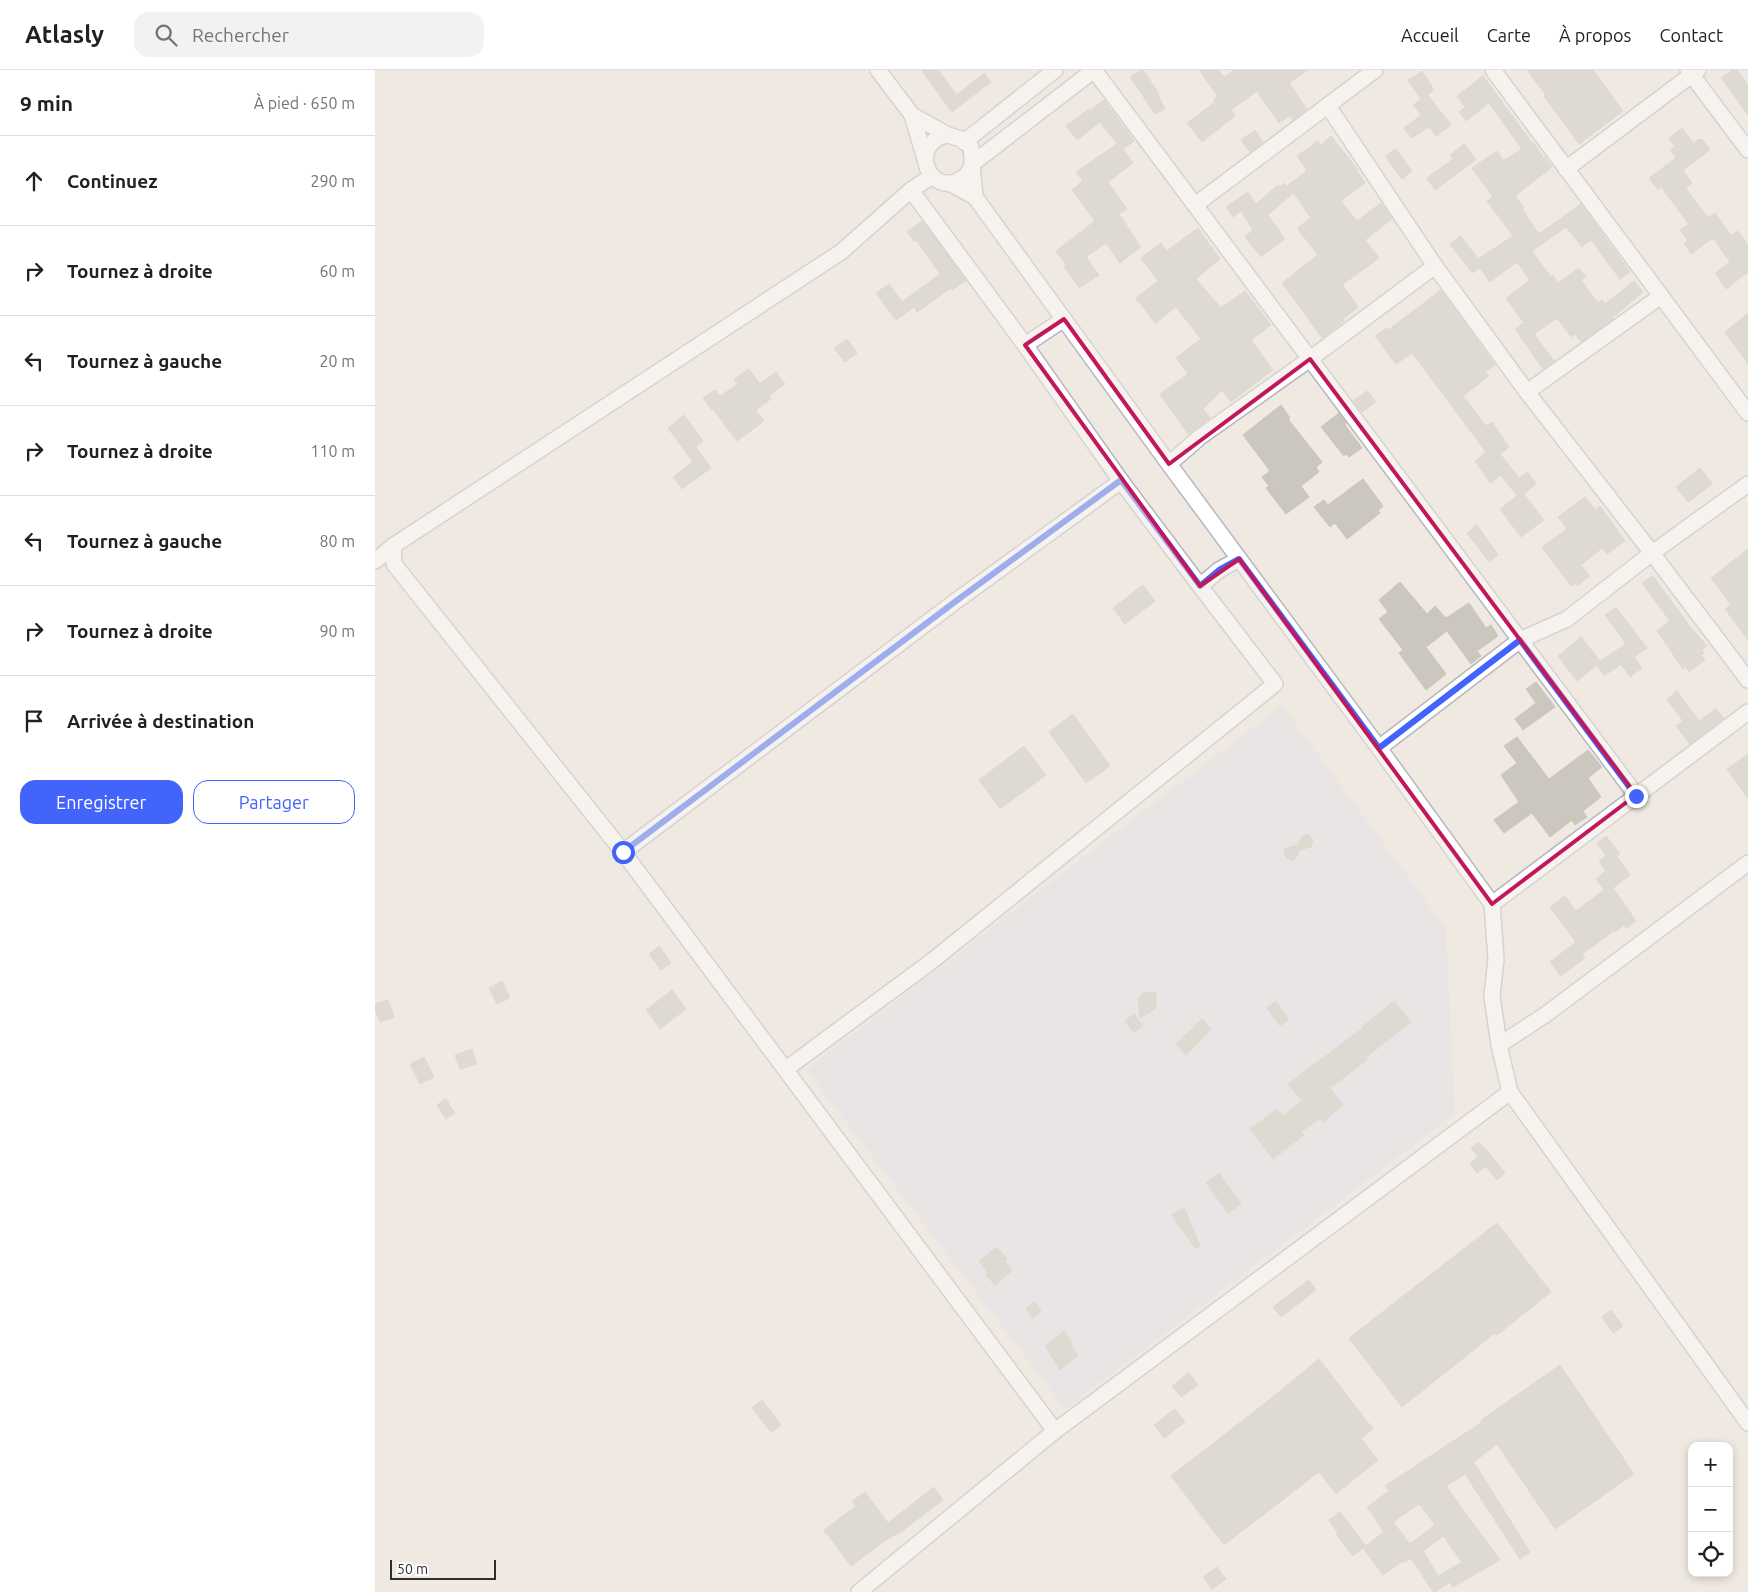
<!DOCTYPE html>
<html lang="fr">
<head>
<meta charset="utf-8">
<style>
  body { margin:0; font-family:Ubuntu,sans-serif; background:#f2f2f2; color:#202124 }
  .controls { position:absolute; right:15px; bottom:15px; display:grid; overflow:hidden; border-radius:10px; box-shadow:0 2px 8px #0003 }
  .controls button { width:45px; height:45px; display:grid; place-items:center; padding:0; border:0; border-bottom:1px solid #e0e0e0; background:#fff; color:#202124; font:25px sans-serif }
  .scale { position:absolute; left:15px; bottom:12px; width:106px; box-sizing:border-box; padding-left:5px; border:2px solid #2e2e2e; border-top:0; font-size:14px; line-height:18px; white-space:nowrap; color:#2e2e2e; -webkit-text-stroke:4px #fff; paint-order:stroke }
  .stop { position:absolute; width:15px; height:15px; margin:-11px; border:4px solid #4264fb; border-radius:50%; background:#fff }
  .stop.end { background:#4264fb; border-color:#fff; box-shadow:0 1px 5px #0008 }
  .list { margin:0; padding:0; list-style:none }
  h2 { display:flex; justify-content:space-between; align-items:center; height:65px; margin:0; padding:0 20px; font-size:21px }
  h2 small { font-size:16px; font-weight:400; color:#757577 }
  .list li { display:grid; grid-template-columns:32px 1fr auto; gap:15px; align-items:center; box-sizing:border-box; height:90px; padding:0 20px; border-top:1px solid #e0e0e0 }
  .list b { display:block; font-size:19px; white-space:nowrap }
  .list em { font-size:16px; font-style:normal; color:#757577 }
  .actions { display:flex; gap:10px; padding:15px 20px }
  .actions a { flex:1; padding:11px 0; border:1px solid #4264fb; border-radius:15px; text-align:center; font-size:18px; color:#4264fb }
  .actions .main { background:#4264fb; color:#fff }
  .icon { flex:none; width:28px; height:28px; fill:none; stroke:currentColor; stroke-width:2; stroke-linecap:round; stroke-linejoin:round }
  .map { position:relative; flex:none; width:1373px; height:1522px; overflow:hidden }
  header { display:flex; align-items:center; gap:30px; box-sizing:border-box; height:70px; padding:0 25px; background:#fff; border-bottom:1px solid #e0e0e0 }
  header strong { font-size:24px }
  nav { display:flex; gap:28px; margin-inline-start:auto; font-size:18px }
  .search { width:350px; height:45px; background:#f2f2f2; display:flex; align-items:center; gap:12px; box-sizing:border-box; padding:0 18px; border-radius:15px; color:#757577; font-size:19px }
  main { display:flex }
  aside { flex:1; background:#fff }
  .map>svg:first-child { display:block }
</style>
</head>
<body>
<header>
<strong>Atlasly</strong>
<div class="search"><svg class="icon" aria-label="search" viewBox="0 0 24 24"><circle cx="10" cy="10" r="6"/><path d="M15 15l6 6"/></svg>Rechercher</div>
<nav><a>Accueil</a><a>Carte</a><a>À propos</a><a>Contact</a></nav>
</header>
<main>
<aside>
<h2>9 min<small>À pied · 650 m</small></h2>
<ul class="list">
<li><svg class="icon" aria-label="ahead" viewBox="0 0 24 24"><path d="M12 20V5M6 11l6-6 6 6"/></svg><div><b>Continuez</b></div><em>290 m</em></li>
<li><svg class="icon" aria-label="right" viewBox="0 0 24 24"><path d="M7 20v-9h11M14 6l5 5-5 5"/></svg><div><b>Tournez à droite</b></div><em>60 m</em></li>
<li><svg class="icon" aria-label="left" viewBox="0 0 24 24"><path d="M17 20v-9H6M10 6l-5 5 5 5"/></svg><div><b>Tournez à gauche</b></div><em>20 m</em></li>
<li><svg class="icon" aria-label="right" viewBox="0 0 24 24"><path d="M7 20v-9h11M14 6l5 5-5 5"/></svg><div><b>Tournez à droite</b></div><em>110 m</em></li>
<li><svg class="icon" aria-label="left" viewBox="0 0 24 24"><path d="M17 20v-9H6M10 6l-5 5 5 5"/></svg><div><b>Tournez à gauche</b></div><em>80 m</em></li>
<li><svg class="icon" aria-label="right" viewBox="0 0 24 24"><path d="M7 20v-9h11M14 6l5 5-5 5"/></svg><div><b>Tournez à droite</b></div><em>90 m</em></li>
<li><svg class="icon" aria-label="arrive" viewBox="0 0 24 24"><path d="M6 21V4h12l-3 4 3 4H6"/></svg><div><b>Arrivée à destination</b></div></li>
</ul>
<div class="actions"><a class="main">Enregistrer</a><a>Partager</a></div>
</aside>
<div class="map">
<svg width="1373" height="1522" viewBox="0 0 1373 1522">
  <rect width="100%" height="100%" fill="#efe9e1"/>
  <!-- industrial -->
  <path fill="#e3e1e8" d="M907 635 1071 858 1080 1044 690 1339 431 1000Z"/>
  <!-- building -->
  <g fill="#cbc7bf" stroke="#cbc5ba" fill-rule="evenodd">
    <path d="M546 0H563L582 25 609 3 616 12 577 42Z"/>
    <path d="M766 0H768L784 24 783 25 790 39 780 44 755 7Z"/>
    <path d="M824 0H843L849 7 859 0H933L914 13 932 39 918 50 915 45 904 53 882 21 856 40 860 46 827 72 812 53 840 32 838 30 843 27Z"/>
    <path d="M1152 0H1218L1248 41 1204 74 1169 26 1171 25Z"/>
    <path d="M1357 0H1362L1373 15V45L1346 8Z"/>
    <path d="M1047 1 1059 20 1046 29 1033 10Z"/>
    <path d="M1108 6 1158 74 1159 73 1168 88 1170 87 1177 97 1140 126 1149 138 1147 139 1164 164 1206 134 1255 202 1245 209 1216 170 1207 177 1191 157 1157 181 1176 207 1178 205 1183 213 1204 198 1211 207 1206 210 1223 233 1227 230 1230 234 1259 211 1268 222 1237 248 1238 249 1206 272 1200 264 1196 267 1182 248 1159 264 1179 291 1168 299 1140 259 1149 253 1131 228 1155 210 1142 192 1115 212 1105 198 1097 203 1075 174 1086 166 1103 189 1138 166 1112 131 1118 127 1097 98 1122 81 1128 91 1147 79 1114 33 1091 51 1084 42 1090 37 1082 26Z"/>
    <path d="M1053 25 1076 55 1061 66 1054 57 1037 68 1029 58 1046 45 1038 35Z"/>
    <path d="M729 30 759 71 748 79 758 93 733 112 752 139 744 144 766 177 745 193 731 173 711 187 724 205 704 218 689 196 691 195 681 181 720 151 697 120 708 111 701 102 742 74 725 52 702 70 691 56 714 39 715 40Z"/>
    <path d="M1307 58 1318 73 1324 69 1325 70 1327 69 1335 80 1308 100 1317 113 1311 118 1333 148 1340 143 1356 166 1363 161 1373 175V202L1351 219 1340 203 1355 192 1338 168 1316 184 1309 173 1313 171 1305 160 1314 154 1286 117 1283 120 1274 108 1301 88 1295 80 1300 77 1294 68Z"/>
    <path d="M880 60 888 72 875 82 866 70Z"/>
    <path d="M956 66 983 100 982 101 990 113 966 131 982 151 1006 133 1017 149 990 170 1004 188 967 215 983 237 968 249 969 251 947 268 907 213 943 185 922 158 936 148 913 115 932 101 922 86 943 71 946 75Z"/>
    <path d="M1089 74 1101 90 1060 120 1052 108 1078 89 1075 85Z"/>
    <path d="M1021 79 1037 101 1027 109 1010 86Z"/>
    <path d="M909 113 918 123 893 145 910 169 886 187 870 167 878 160 866 141 858 147 851 137 873 122 881 134 903 115 905 117Z"/>
    <path d="M547 151 591 210 577 220 576 218 542 242 539 237 521 250 501 223 514 214 527 232 565 204 541 170 539 171 532 162Z"/>
    <path d="M823 158 845 189 821 209 846 238 870 221 896 255 876 270 898 300 856 332 847 320 828 339 835 348 813 364 785 324 813 304 801 288 826 269 801 237 780 253 761 228 783 211 766 188 786 173 792 181Z"/>
    <path d="M1066 220 1120 295 1110 302 1114 306 1088 326 1111 356 1117 352 1134 377 1125 384 1144 408 1152 402 1161 414 1149 424 1169 450 1146 467 1125 439 1142 426 1126 405 1115 413 1100 391 1111 382 1037 283 1021 294 1000 266 1011 258 1013 260Z"/>
    <path d="M1373 243V294L1350 262Z"/>
    <path d="M472 269 482 283 470 292 459 278Z"/>
    <path d="M374 299 385 314 401 302 410 314 394 326 396 329 381 340 389 351 362 371 338 339 337 340 328 328 340 320 345 326 363 314 359 309Z"/>
    <path d="M992 321 1001 332 987 342 978 331Z"/>
    <path d="M906 335 915 348 913 349 947 392 941 397 944 402 926 416 934 427 911 444 891 418 894 416 887 407 895 401 868 365Z"/>
    <path d="M964 343 971 353 970 355 987 378 974 387 971 384 969 386 946 357Z"/>
    <path d="M309 345 328 371 321 377 336 398 307 419 298 407 318 392 293 358Z"/>
    <path d="M1325 398 1337 414 1313 432 1301 417Z"/>
    <path d="M988 409 1008 436 1003 441 1005 443 972 469 960 453 955 457 939 437 949 430 953 435Z"/>
    <path d="M1210 427 1220 440 1225 436 1250 471 1232 484 1227 478 1206 495 1215 506 1202 516 1200 513 1196 516 1167 477 1192 459 1183 447Z"/>
    <path d="M1102 455 1123 485 1114 492 1092 463Z"/>
    <path d="M1373 479V570L1350 539 1356 535 1336 508Z"/>
    <path d="M1278 506 1313 554 1332 576 1327 580 1329 583 1326 585 1330 590 1314 602 1311 597 1308 599 1282 561 1295 551 1267 513Z"/>
    <path d="M1025 512 1052 544 1060 536 1071 548 1094 533 1111 558 1116 555 1123 566 1102 581 1106 586 1096 594 1072 561 1051 577 1071 604 1051 620 1024 583 1028 580 1004 549 1013 542 1004 530Z"/>
    <path d="M768 515 780 531 750 554 738 538Z"/>
    <path d="M1241 537 1272 578 1259 587 1267 598 1255 607 1246 594 1229 606 1222 595 1202 611 1183 586 1206 567 1225 591 1251 574 1230 545Z"/>
    <path d="M1161 612 1180 637 1148 660 1140 649 1161 633 1151 619Z"/>
    <path d="M1302 621 1324 651 1341 639 1349 648 1315 674 1301 656 1308 651 1292 629Z"/>
    <path d="M698 644 735 696 711 713 674 662Z"/>
    <path d="M1142 667 1174 709 1213 680 1227 697 1213 708 1226 727 1208 741 1212 747 1200 755 1197 750 1175 767 1157 743 1129 763 1119 750 1144 732 1126 705 1142 693 1129 676Z"/>
    <path d="M649 676 671 705 625 739 604 710Z"/>
    <path d="M1373 684V729L1352 699Z"/>
    <path d="M932 764 938 770 936 777 924 780 922 786 918 790 911 788 909 783 911 778 923 775 927 766Z"/>
    <path d="M1231 766 1245 784 1242 786 1255 805 1238 818 1261 851 1251 858 1249 855 1240 862 1239 861 1207 884 1210 888 1186 906 1175 892 1201 872 1175 837 1190 826 1201 841 1229 820 1221 809 1231 801 1224 791 1231 786 1222 773Z"/>
    <path d="M284 876 296 893 286 900 274 884Z"/>
    <path d="M127 911 135 928 122 934 114 918Z"/>
    <path d="M297 920 311 939 285 959 271 940Z"/>
    <path d="M781 922V937L779 940 765 948 763 928 769 923Z"/>
    <path d="M13 930 19 947 5 952 0 939V934Z"/>
    <path d="M901 931 914 949 905 956 892 938Z"/>
    <path d="M1019 931 1036 952 990 988 992 990 955 1018 968 1035 948 1052 945 1048 926 1062 929 1065 898 1089 875 1059 902 1039 908 1046 927 1031 913 1014 988 958 987 957Z"/>
    <path d="M759 944 768 956 759 963 750 951Z"/>
    <path d="M827 949 836 959 811 985 801 974Z"/>
    <path d="M97 979 102 994 85 999 80 985Z"/>
    <path d="M49 987 59 1007 45 1014 35 994Z"/>
    <path d="M71 1029 80 1043 71 1049 62 1035Z"/>
    <path d="M1104 1072 1111 1080H1112L1130 1103 1122 1110 1111 1096 1102 1103 1095 1094 1103 1087 1096 1078Z"/>
    <path d="M844 1103 866 1134 853 1143 831 1113Z"/>
    <path d="M809 1137 825 1176 820 1178 797 1145Z"/>
    <path d="M1122 1153 1176 1222 1122 1265 1120 1263 1027 1337 974 1268Z"/>
    <path d="M622 1177 632 1189 630 1191 637 1201 620 1215 611 1205 613 1203 604 1191Z"/>
    <path d="M934 1210 941 1220 906 1247 898 1237Z"/>
    <path d="M660 1232 666 1241 657 1248 651 1238Z"/>
    <path d="M1236 1240 1248 1256 1238 1263 1227 1247Z"/>
    <path d="M689 1261 698 1274 696 1276 703 1286 685 1300 670 1276Z"/>
    <path d="M944 1289 998 1359 986 1368 1003 1390 961 1424 944 1402 849 1475 796 1406 889 1334Z"/>
    <path d="M1185 1295 1259 1404 1180 1459 1122 1374 1099 1392 1155 1482 1145 1489 1090 1404 1071 1416 1125 1490 1078 1517 1075 1512 1060 1522H1058L1036 1488 1029 1493 1028 1491 1008 1505 988 1478 1009 1462 992 1437 1014 1421 1010 1416 1107 1352 1106 1350ZM1044 1434 1060 1455 1035 1474 1018 1452ZM1068 1466 1087 1492 1063 1506 1048 1481Z"/>
    <path d="M814 1303 823 1315 806 1327 797 1316Z"/>
    <path d="M387 1330 406 1355 396 1362 377 1338Z"/>
    <path d="M800 1339 810 1352 789 1368 779 1355Z"/>
    <path d="M559 1417 568 1430 527 1461 508 1472 476 1496 449 1460 481 1436 477 1431 490 1422 513 1453Z"/>
    <path d="M965 1442 991 1476 978 1486 961 1464 963 1463 954 1450Z"/>
    <path d="M842 1497 851 1509 837 1519 828 1507Z"/>
  </g>
  <g fill="none" stroke-linecap="round" stroke-linejoin="round">
    <!-- minor casing -->
    <g stroke="#b4b7c1" stroke-width="18">
      <g id="minor">
        <path d="M503 0 537 45 550 89"/>
        <path d="M719 0 1261 725"/>
        <path d="M1118 0 1373 343"/>
        <path d="M1313 0 1373 80"/>
        <path d="M953 36 1060 196 1152 322 1277 483 1373 610"/>
        <path d="M537 45 573 65"/>
        <path d="M573 65 586 69 596 77C596 83 598 88 597 93 596 100 592 106 586 109 555 129 531 73 573 65Z"/>
        <path d="M589 72 680 0"/>
        <path d="M1191 99 1323 0"/>
        <path d="M574 113 600 127 794 394 1004 678 1117 834 1121 889 1117 926 1124 975 1135 1022 1373 1353"/>
        <path d="M536 120 650 275 746 411"/>
        <path d="M600 127 597 94 719 0"/>
        <path d="M820 135 1000 0"/>
        <path d="M650 275 689 249"/>
        <path d="M1152 322 1286 226"/>
        <path d="M794 394 825 367 935 289 1060 196"/>
        <path d="M18 476 19 494 248 782 680 1361"/>
        <path d="M0 491 18 476 466 182 536 120 557 106"/>
        <path d="M1004 678 1145 570 1192 549 1277 483 1373 414"/>
        <path d="M248 782 581 531 746 411 825 516"/>
        <path d="M1117 834 1373 642"/>
        <path d="M1124 975 1170 945 1373 793"/>
        <path d="M411 999 557 891 900 614 825 516 844 500 864 489"/>
        <path d="M484 1522 680 1361 1135 1022"/>
      </g>
    </g>
    <!-- minor -->
    <use href="#minor" stroke="#fff" stroke-width="15"/>
  </g>
  <g fill="none" stroke-linecap="round" stroke-linejoin="round">
    <!-- route -->
    <path stroke="#4264fb" stroke-width="6" d="M248 782 581 531 746 410 825 516 844 500 864 489 1004 678 1145 570 1261 726"/>
  </g>
  <!-- marked area -->
  <path d="M0 0H1373V1522H0ZM689 249 794 394 935 289 1261 725 1117 834 864 489 825 516 650 275Z" fill="#efe9e1" fill-opacity=".55" fill-rule="evenodd"/>
  <path fill="none" stroke="#c2185b" stroke-width="4" stroke-linejoin="round" d="M689 249 794 394 935 289 1261 725 1117 834 864 489 825 516 650 275Z"/>
</svg>
<div class="controls">
<button>+</button>
<button>−</button>
<button><svg class="icon" aria-label="locate" viewBox="0 0 24 24"><circle cx="12" cy="12" r="6"/><path d="M12 2v4M12 18v4M2 12h4M18 12h4"/></svg></button>
</div>
<div class="scale">50 m</div>
<div class="stop" style="left:248px;top:782px"></div>
<div class="stop end" style="left:1261px;top:726px"></div>
</div>
</main>
</body>
</html>
